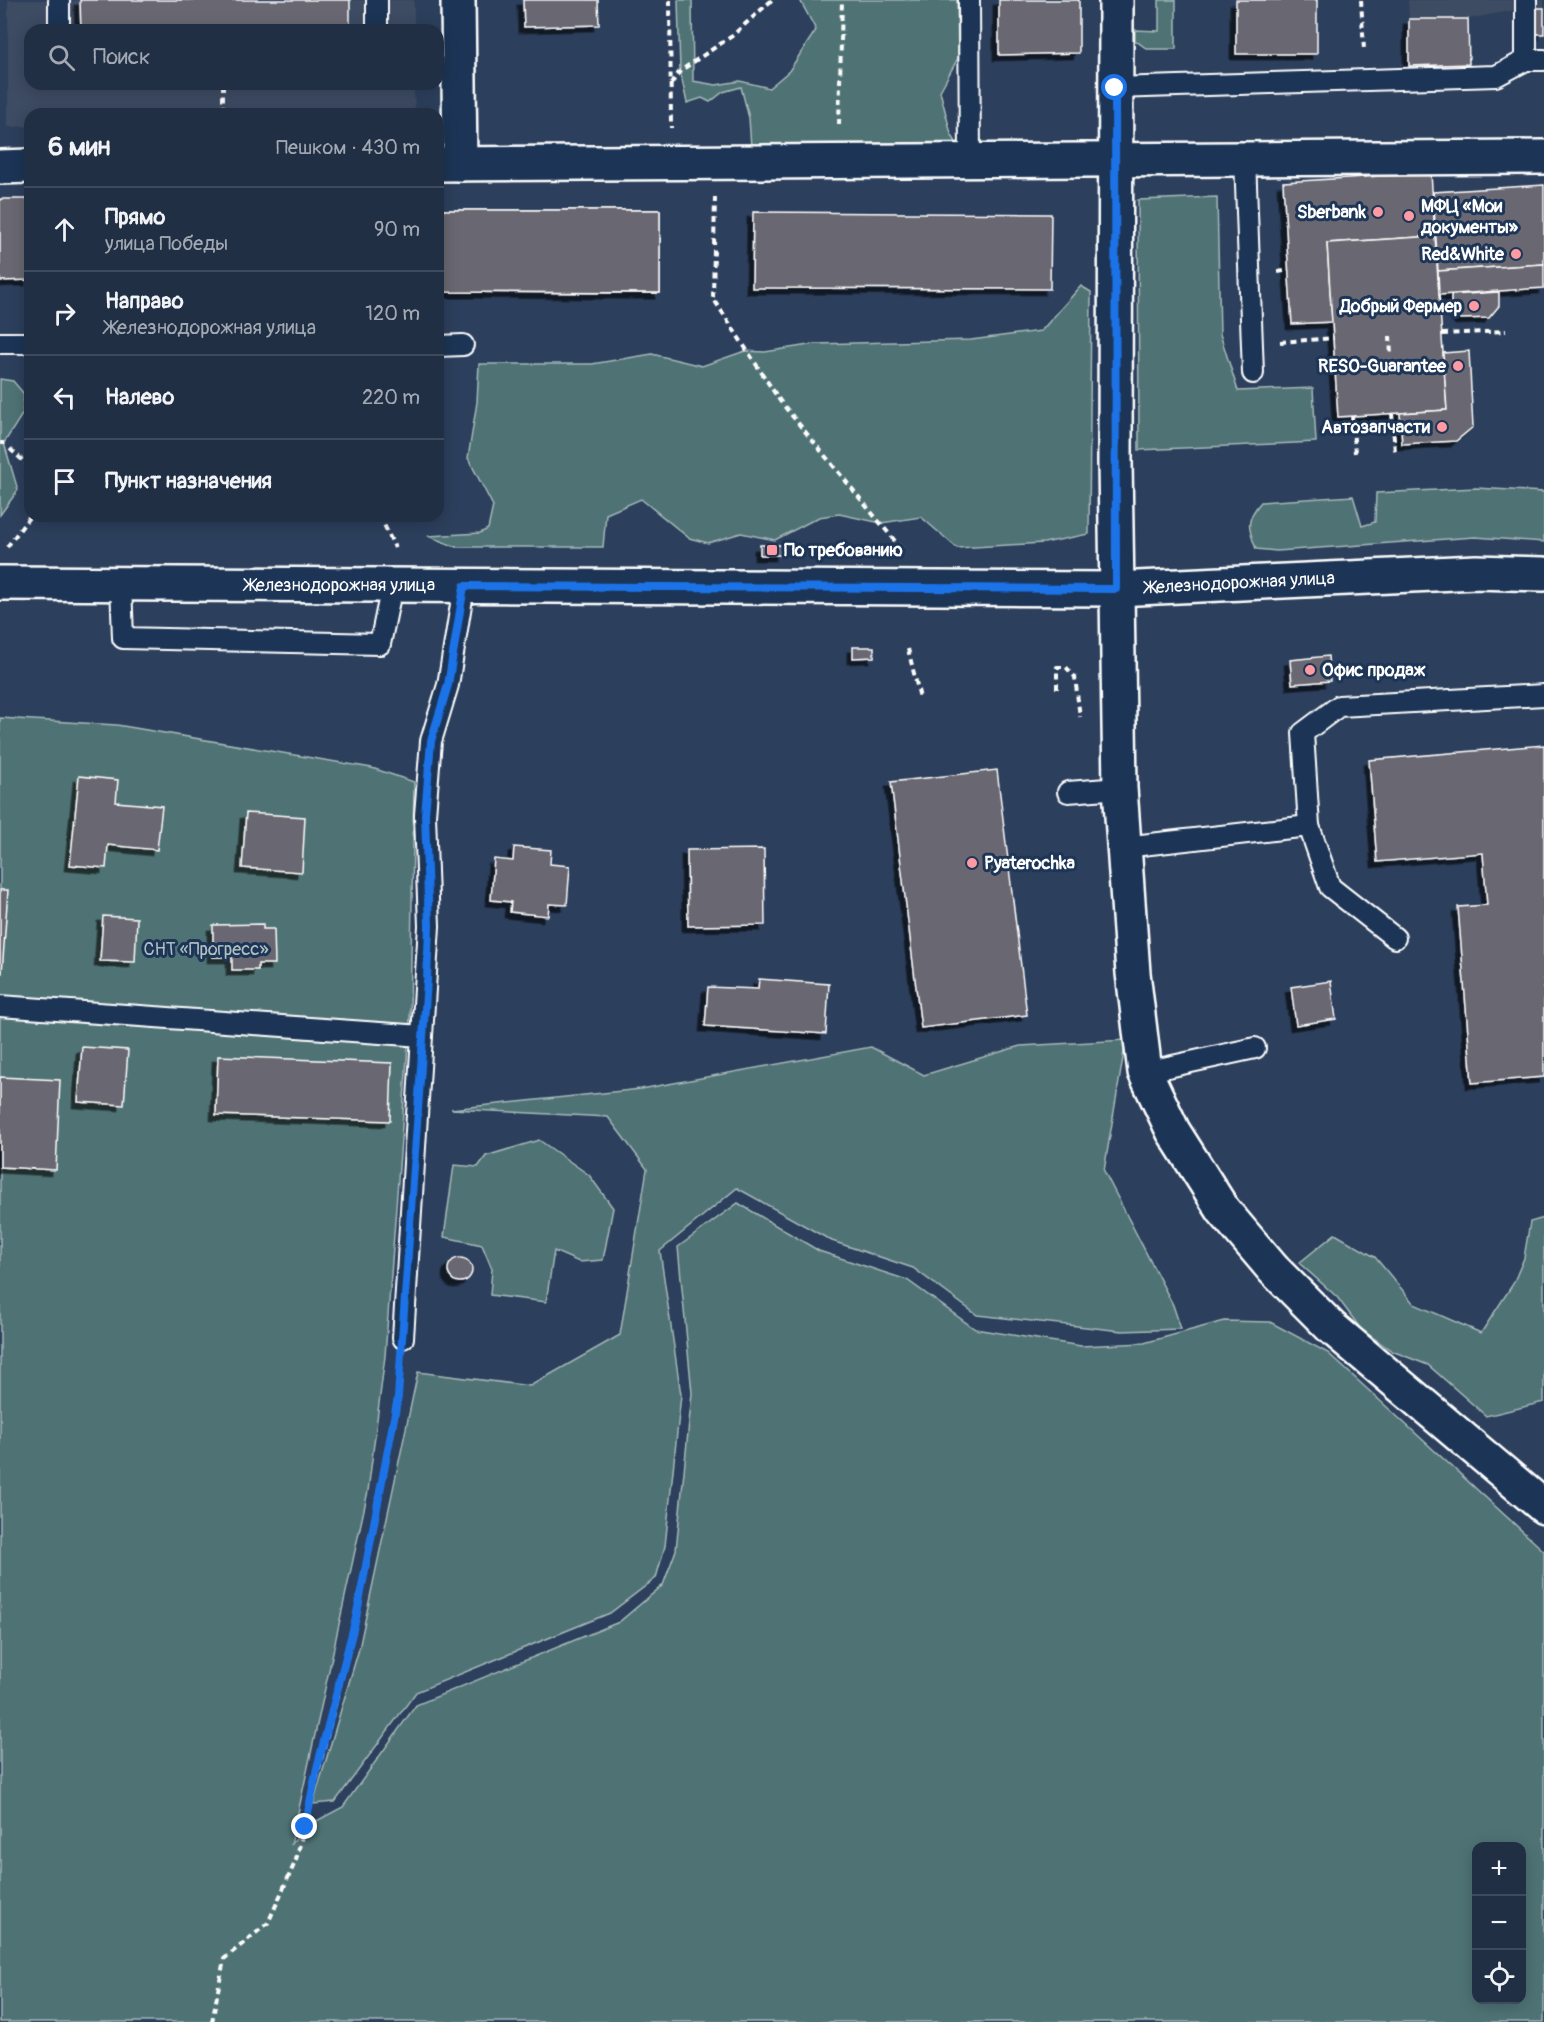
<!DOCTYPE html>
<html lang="ru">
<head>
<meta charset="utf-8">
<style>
  body { margin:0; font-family:Pangolin,sans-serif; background:#29374c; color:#f1f3f6 }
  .controls { position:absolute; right:18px; bottom:18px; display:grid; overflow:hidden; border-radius:12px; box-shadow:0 3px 15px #0003 }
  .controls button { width:54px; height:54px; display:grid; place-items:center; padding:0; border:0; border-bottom:2px solid #3e4a5e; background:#212f45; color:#f1f3f6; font:30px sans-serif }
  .stop { position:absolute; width:18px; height:18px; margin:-14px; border:4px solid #1a73e8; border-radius:50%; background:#fff }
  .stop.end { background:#1a73e8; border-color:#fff; box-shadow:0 2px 6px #0008 }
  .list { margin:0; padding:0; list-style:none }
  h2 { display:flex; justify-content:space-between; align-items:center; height:78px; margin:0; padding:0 24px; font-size:26px }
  h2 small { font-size:20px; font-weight:400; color:#a2a9b3 }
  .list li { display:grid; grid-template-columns:39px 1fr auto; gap:18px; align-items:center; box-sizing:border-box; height:84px; padding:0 24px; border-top:2px solid #3e4a5e }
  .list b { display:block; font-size:22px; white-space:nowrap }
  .list p { margin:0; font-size:20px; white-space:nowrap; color:#a2a9b3 }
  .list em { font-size:20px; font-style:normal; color:#a2a9b3 }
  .icon { flex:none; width:33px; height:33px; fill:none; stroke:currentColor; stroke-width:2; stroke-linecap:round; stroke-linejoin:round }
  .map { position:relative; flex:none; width:1544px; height:2022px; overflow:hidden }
  .search { position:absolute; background:#212f45; box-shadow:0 3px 15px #0003; left:24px; top:24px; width:420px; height:66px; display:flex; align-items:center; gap:15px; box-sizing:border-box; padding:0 21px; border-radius:18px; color:#a2a9b3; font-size:22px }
  .panel { position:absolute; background:#212f45; box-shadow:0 3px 15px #0003; left:24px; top:108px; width:420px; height:414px; border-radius:18px }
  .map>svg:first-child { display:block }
</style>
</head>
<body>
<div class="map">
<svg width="1544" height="2022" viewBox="0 0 1544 2022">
  <defs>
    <filter id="shadow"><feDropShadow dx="-5.5" dy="5.5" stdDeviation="0" flood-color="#0009"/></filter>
  </defs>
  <rect width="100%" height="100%" fill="#2c3f5c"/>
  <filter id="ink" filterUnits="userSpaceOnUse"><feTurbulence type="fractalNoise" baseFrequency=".0167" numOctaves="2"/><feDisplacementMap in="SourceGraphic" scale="12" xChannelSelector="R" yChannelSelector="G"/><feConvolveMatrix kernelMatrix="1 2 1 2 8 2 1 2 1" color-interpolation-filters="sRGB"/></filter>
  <g filter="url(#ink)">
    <!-- built -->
    <g fill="#3e4b63">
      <path d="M8 0H414V30H30V84H414L415 114H30V126L8 127Z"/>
      <path d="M1408 0H1544V8H1526L1468 19H1409Z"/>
    </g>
    <!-- green -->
    <g fill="#4f7374" stroke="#a7b9ba" stroke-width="1.5" fill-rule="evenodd">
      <path d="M678 0H692L693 81 716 85 740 81 769 88 789 71 816 30 800 0H957L958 58 940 91 951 134 959 147H751L749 118 741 87 723 92 710 102 702 98 687 103 680 71Z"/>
      <path d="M1159 0H1176V49H1147L1135 40V30L1159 31Z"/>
      <path d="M1217 197 1220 334 1238 391 1313 388 1316 442 1139 450 1138 200Z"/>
      <path d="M1081 286 1091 292 1089 534 1044 543 957 548 921 517 881 523 839 514 819 517 775 540 741 533 708 543 689 538 641 499 606 514 603 547H456L428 536 480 533 488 529 493 506 468 458 477 402 479 364H592L652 354 702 366 745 351 765 352 815 344 971 340 1041 331Z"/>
      <path d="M0 379 13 381 24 394 23 413 4 443 18 490 0 515Z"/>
      <path d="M1476 488 1544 492V542L1475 537 1277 551 1256 549C1248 528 1245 520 1261 502L1353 496 1362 526 1375 522 1376 493Z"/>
      <path d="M0 718 117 725 372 768 414 782 410 1018 385 1356 368 1491 291 1845 305 1827 343 1807 416 1705 619 1622 663 1585 676 1550 692 1393 678 1247 738 1203 819 1251 907 1280 975 1329 1081 1346 1144 1343 1224 1321 1270 1322 1328 1353 1544 1551V2022H0ZM1476 1846H1522V2000H1476Z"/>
      <path d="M1126 1040 1104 1171 1173 1305 1181 1329 1122 1331 977 1315 913 1268 832 1241 737 1188 660 1251 681 1395 665 1546 656 1578 610 1613 416 1692 335 1802 313 1804 359 1649 418 1372 530 1386 620 1335 647 1169 608 1117 451 1109 641 1089 871 1047 924 1075 1020 1046Z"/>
      <path d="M539 1140 589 1175 613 1208 603 1260 579 1262 554 1251 546 1302 490 1295 492 1269 482 1245 444 1237 454 1165 478 1167 486 1156Z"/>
      <path d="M1544 1218V1402L1486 1416 1428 1365 1392 1351 1361 1329 1337 1297 1299 1263 1335 1234 1375 1257 1414 1304 1481 1333 1513 1284 1524 1258 1530 1222Z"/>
    </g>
    <!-- building -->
    <g fill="#696772" stroke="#fff" stroke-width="1.5" filter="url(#shadow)">
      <path d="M80 0H350V30H81Z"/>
      <path d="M523 0H598L599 25 524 27Z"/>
      <path d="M999 0H1079V53L999 55Z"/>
      <rect x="1236" y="0" width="81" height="54"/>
      <rect x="1536" y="8" width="8" height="26"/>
      <path d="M1409 19H1468L1469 64 1409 66Z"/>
      <path d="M1431 173 1435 236 1327 243 1332 322 1292 324 1283 182Z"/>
      <path d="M1544 185V264L1438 271 1433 192Z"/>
      <path d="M0 199H30V280L0 281Z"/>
      <path d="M438 210H660V293L438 292Z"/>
      <path d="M438 210H660V293L438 292Z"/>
      <path d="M753 212 1051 214 1050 289 752 288Z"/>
      <path d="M1435 236 1447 410 1338 417 1327 243Z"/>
      <path d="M1544 264V288L1439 295 1438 271Z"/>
      <path d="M1499 292V306L1489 318 1461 319 1451 308V295Z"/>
      <path d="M1469 351 1473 427 1456 441 1402 444 1400 413 1447 410 1443 353Z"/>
      <rect x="760" y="545" width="21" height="10"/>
      <path d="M853 647H874V657L853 658Z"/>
      <path d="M1328 656 1330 681 1292 684 1290 660Z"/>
      <path d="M1544 745V1077L1472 1083 1458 907 1487 905 1483 853 1377 862 1369 760Z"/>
      <path d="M997 770 1027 1015 921 1028 891 782Z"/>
      <path d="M79 776 118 780 116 802 162 806 157 850 108 845 106 868 70 865Z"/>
      <path d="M246 813 305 817 302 872 242 868Z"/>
      <path d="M514 847 551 850 550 864 570 866 567 905 549 904 548 916 510 912 511 902 491 900 494 859 513 861Z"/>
      <path d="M764 849 765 925 688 926 687 850Z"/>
      <path d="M0 890H8L2 973H0Z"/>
      <path d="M103 916 137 918 135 962 100 961Z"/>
      <path d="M263 924V929H274L275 964H258V970H232V957H213V925Z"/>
      <path d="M759 979 829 984 826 1034 705 1026 708 987 758 989Z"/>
      <path d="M1331 981 1336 1019 1296 1025 1291 987Z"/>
      <path d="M82 1047 128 1050 124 1105 78 1102Z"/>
      <path d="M218 1056 392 1063 390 1121 216 1115Z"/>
      <path d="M0 1077 60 1080 56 1170 0 1167Z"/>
      <circle cx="460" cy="1270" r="12"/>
    </g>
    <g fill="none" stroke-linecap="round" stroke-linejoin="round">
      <!-- service casing -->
      <g stroke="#fff" stroke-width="24">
        <g id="service">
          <path d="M969 0 970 160"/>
          <path d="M59 30V0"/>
          <path d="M377 30V0"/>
          <path d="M1526 60V0"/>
          <path d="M1115 88 1496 76 1526 60H1544"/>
          <path d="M1245 158 1253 373"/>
          <path d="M0 343H30"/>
          <path d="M438 346 463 345"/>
          <path d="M121 584 123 638 380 644 392 586"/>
          <path d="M1068 792 1120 788"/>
          <path d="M1309 826 1303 733 1339 706 1544 695"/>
          <path d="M1124 847 1309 826 1330 887 1395 938"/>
          <path d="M0 1006 422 1036 429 926 425 815 431 741 448 685 464 586"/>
          <path d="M1145 1072 1255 1048"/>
          <path d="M403 1338 422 1036"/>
        </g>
      </g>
      <!-- minor casing -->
      <g stroke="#fff" stroke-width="38">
        <g id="minor">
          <path d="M458 0 460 164"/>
          <path d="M1116 0 1115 462 1120 788 1133 973 1145 1072 1173 1131 1223 1210 1273 1269 1331 1327 1544 1507"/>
          <path d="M438 164 1544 157"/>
          <path d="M0 167 30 166"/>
        </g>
      </g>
      <!-- secondary casing -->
      <g stroke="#fff" stroke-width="38">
        <path id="secondary" d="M0 583 1116 589 1476 572 1544 574"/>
      </g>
      <!-- path -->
      <g stroke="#fff" stroke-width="4" stroke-dasharray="6 4.5" stroke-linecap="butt">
        <path d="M670 0 671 128"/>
        <path d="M1361 0 1364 50"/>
        <path d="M223 84V114"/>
        <path d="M671 84 680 71 732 36 772 0"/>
        <path d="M839 125 842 0"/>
        <path d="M715 197 713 298 780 401 904 552"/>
        <path d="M1278 272 1289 270"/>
        <path d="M1442 334 1506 331"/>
        <path d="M1390 336 1391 356"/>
        <path d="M1280 342 1334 338"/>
        <path d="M1392 413 1395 452"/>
        <path d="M1352 416 1355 453"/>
        <path d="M0 443H4"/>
        <path d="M10 449 30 467"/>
        <path d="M380 516 395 548"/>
        <path d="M7 547 30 516"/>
        <path d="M908 649 920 698"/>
        <path d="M1057 689V667H1066L1075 677 1080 717"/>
        <path d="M212 2022 224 1959 268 1923 296 1860 356 1618 398 1397 400 1366"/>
      </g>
      <!-- service -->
      <use href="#service" stroke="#1d3557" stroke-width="20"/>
      <!-- minor -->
      <use href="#minor" stroke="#1d3557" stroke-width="33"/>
      <!-- secondary -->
      <use href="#secondary" stroke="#1d3557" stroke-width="33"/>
    </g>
  </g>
  <g fill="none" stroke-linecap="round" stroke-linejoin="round" filter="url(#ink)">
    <!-- route -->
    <path stroke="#1a73e8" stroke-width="8" d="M305 1827 317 1768 356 1618 398 1397 427 980 429 926 425 815 431 741 448 685 464 586 1116 589 1115 88"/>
  </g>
  <!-- markers -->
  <g fill="#ff9aa2" stroke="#1d3557" stroke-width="2">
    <circle cx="1378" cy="212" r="6"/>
    <circle cx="1409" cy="216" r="6"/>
    <circle cx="1516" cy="254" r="6"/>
    <circle cx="1474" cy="306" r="6"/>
    <circle cx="1458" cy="366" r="6"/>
    <circle cx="1442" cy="427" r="6"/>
    <rect x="766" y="544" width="12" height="12" rx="3"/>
    <circle cx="1310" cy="670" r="6"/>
    <circle cx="972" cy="863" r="6"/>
  </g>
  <g text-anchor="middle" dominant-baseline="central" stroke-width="6" stroke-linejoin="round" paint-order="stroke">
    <!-- poi labels -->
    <g font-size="18" font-weight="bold" fill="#fff" stroke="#1d3557" text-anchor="end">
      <text x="1421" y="206" text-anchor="start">МФЦ «Мои<tspan x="1421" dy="21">документы»</tspan></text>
      <text x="1366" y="212">Sberbank</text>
      <text x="1504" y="254">Red&amp;White</text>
      <text x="1462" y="306">Добрый Фермер</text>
      <text x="1446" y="366">RESO-Guarantee</text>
      <text x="1430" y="427">Автозапчасти</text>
      <text x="784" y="550" text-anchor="start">По требованию</text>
      <text x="1322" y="670" text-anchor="start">Офис продаж</text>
      <text x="984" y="863" text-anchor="start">Pyaterochka</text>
    </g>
    <!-- street labels -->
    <g font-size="18" fill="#fff" stroke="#1d3557">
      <text transform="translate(1240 583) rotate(-3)">Железнодорожная улица</text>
      <text x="340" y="585">Железнодорожная улица</text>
    </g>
    <!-- park labels -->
    <g font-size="18" fill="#b0c0c0" stroke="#1d3557">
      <text x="206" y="949">СНТ «Прогресс»</text>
    </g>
  </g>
</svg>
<div class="controls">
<button>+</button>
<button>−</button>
<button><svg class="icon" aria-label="locate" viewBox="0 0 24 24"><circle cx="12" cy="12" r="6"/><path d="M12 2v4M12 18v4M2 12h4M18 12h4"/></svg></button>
</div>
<div class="stop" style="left:1115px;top:88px"></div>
<div class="stop end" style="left:305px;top:1827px"></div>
<div class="search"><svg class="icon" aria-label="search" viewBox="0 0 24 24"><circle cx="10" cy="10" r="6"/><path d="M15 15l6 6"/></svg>Поиск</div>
<section class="panel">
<h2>6 мин<small>Пешком · 430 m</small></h2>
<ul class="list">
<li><svg class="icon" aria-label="ahead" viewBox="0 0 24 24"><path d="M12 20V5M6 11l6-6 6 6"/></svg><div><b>Прямо</b><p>улица Победы</p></div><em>90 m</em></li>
<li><svg class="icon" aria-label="right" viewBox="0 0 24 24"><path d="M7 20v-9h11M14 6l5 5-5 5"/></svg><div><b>Направо</b><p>Железнодорожная улица</p></div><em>120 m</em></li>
<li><svg class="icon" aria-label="left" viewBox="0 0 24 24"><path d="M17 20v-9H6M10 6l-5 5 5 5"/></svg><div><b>Налево</b></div><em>220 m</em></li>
<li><svg class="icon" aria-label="arrive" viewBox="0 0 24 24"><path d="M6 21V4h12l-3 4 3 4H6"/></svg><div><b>Пункт назначения</b></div></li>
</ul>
</section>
</div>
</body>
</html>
